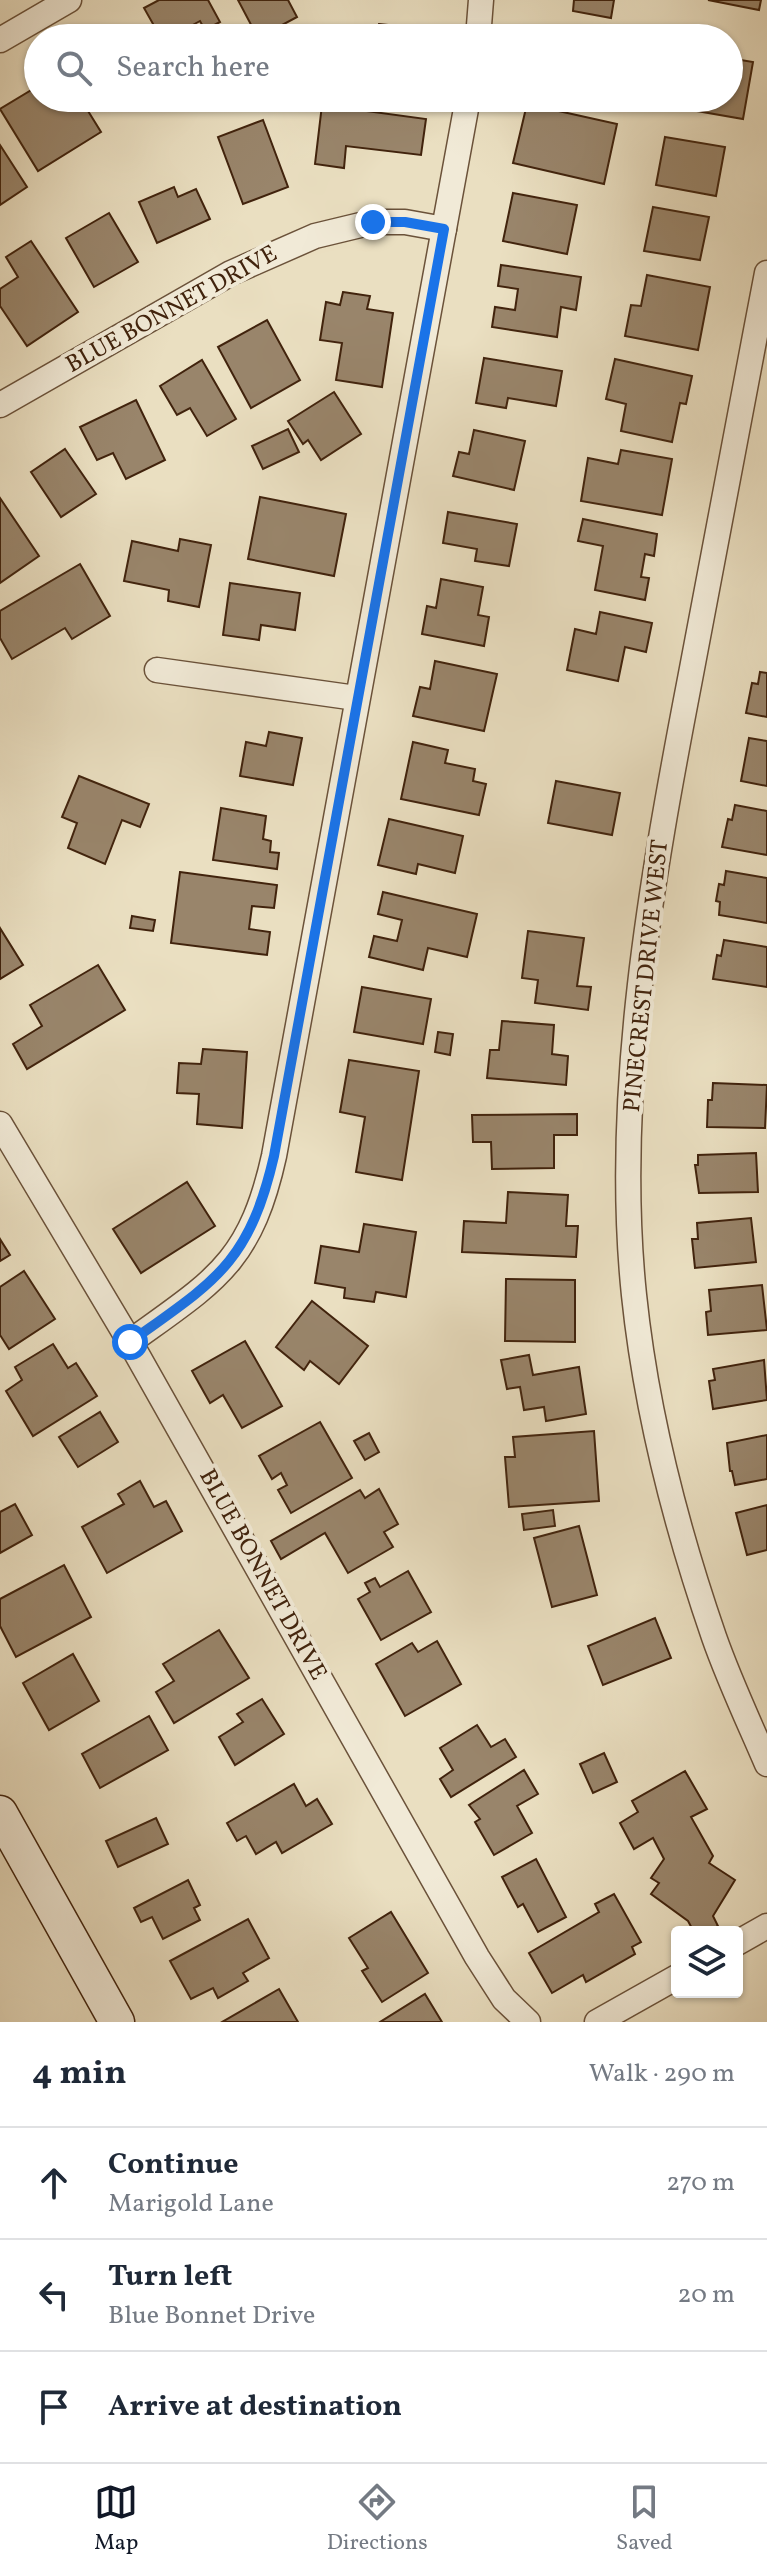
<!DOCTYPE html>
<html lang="en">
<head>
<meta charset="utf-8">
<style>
  body { margin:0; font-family:Vollkorn,serif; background:#f2f2f3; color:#1f2937 }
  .controls { position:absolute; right:24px; bottom:24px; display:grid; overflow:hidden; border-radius:8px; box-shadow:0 2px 6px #0004 }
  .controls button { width:72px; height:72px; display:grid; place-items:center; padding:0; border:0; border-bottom:2px solid #e0e1e3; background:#fff; color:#1f2937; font:40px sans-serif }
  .stop { position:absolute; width:24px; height:24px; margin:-18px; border:6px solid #1a73e8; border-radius:50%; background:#fff }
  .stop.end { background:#1a73e8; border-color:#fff; box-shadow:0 2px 8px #0008 }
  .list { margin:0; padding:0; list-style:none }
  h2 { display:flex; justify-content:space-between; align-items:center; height:104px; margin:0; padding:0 32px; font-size:34px }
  h2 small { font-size:26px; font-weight:400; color:#747a83 }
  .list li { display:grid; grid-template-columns:52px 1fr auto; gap:24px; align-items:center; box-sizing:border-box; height:112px; padding:0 32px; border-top:2px solid #e0e1e3 }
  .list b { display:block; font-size:30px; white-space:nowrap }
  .list p { margin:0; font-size:26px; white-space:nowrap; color:#747a83 }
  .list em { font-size:26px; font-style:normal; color:#747a83 }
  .icon { flex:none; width:44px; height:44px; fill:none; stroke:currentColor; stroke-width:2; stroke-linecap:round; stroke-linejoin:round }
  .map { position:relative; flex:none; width:767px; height:2022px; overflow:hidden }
  .search { position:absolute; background:#fff; box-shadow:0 2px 6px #0004; left:24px; right:24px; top:24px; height:88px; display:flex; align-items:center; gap:20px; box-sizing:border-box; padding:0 28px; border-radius:44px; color:#747a83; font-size:30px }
  .sheet { height:440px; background:#fff }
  nav { display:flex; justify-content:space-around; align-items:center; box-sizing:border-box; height:112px; border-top:2px solid #e0e1e3; background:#fff; font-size:22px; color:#747a83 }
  nav a { display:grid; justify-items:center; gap:4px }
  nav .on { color:#111827 }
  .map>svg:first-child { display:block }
</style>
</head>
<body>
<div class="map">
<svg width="767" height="2022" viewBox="0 0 767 2022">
  <rect width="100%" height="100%" fill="#eadfc1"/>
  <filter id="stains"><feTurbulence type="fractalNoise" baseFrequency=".0025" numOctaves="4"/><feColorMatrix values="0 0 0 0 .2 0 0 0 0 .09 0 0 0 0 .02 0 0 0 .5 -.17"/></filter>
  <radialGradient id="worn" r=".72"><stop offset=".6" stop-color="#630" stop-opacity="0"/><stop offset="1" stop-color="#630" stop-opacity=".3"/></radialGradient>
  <!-- building -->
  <g fill="#99856b" stroke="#41230d" stroke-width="2">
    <path d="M159 0H208L220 22 205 30 200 21 182 31 186 38H161L144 8Z"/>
    <path d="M238 0H288L297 17 258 38Z"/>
    <path d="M574 0H614L611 18 573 11Z"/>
    <path d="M708 0H761L759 10Z"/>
    <path d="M379 24 406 27 404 38H377Z"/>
    <path d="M546 27 607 38H545Z"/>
    <path d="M729 58 753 62 743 119 662 105 664 98H729Z"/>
    <path d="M38 86V98H80L101 132 38 171 0 109Z"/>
    <path d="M527 104 617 124 604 184 513 163Z"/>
    <path d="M322 105 426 119 421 155 346 146 344 168 315 164Z"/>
    <path d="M263 120 288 187 243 204 218 137Z"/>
    <path d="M665 137 725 147 716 196 656 185Z"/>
    <path d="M0 145 27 187 0 205Z"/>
    <path d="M174 187 178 197 196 189 210 219 157 243 139 202Z"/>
    <path d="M513 193 577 205 567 254 503 241Z"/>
    <path d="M653 207 709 217 700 260 644 251Z"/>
    <path d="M109 213 138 262 94 287 66 238Z"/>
    <path d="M31 241 78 312 27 346 0 306V289L18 277 6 257Z"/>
    <path d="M501 265 581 277 576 310 561 307 557 337 492 327 495 307 515 310 518 289 498 286Z"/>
    <path d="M647 275 710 287 698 350 625 336 631 305 641 306Z"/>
    <path d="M343 292 370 296 367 309 393 313 382 387 336 380 342 343 320 340 326 302 340 305Z"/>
    <path d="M267 320 300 380 251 408 218 347Z"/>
    <path d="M484 358 562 371 556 406 508 398 506 408 476 403Z"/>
    <path d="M615 359 692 376 686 404 680 403 672 442 621 431 626 404 606 399Z"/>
    <path d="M202 360 236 419 207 436 190 408 177 415 160 386Z"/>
    <path d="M334 392 361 434 321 460 308 440 303 444 288 421Z"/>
    <path d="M136 400 165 460 126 479 113 453 97 460 80 427Z"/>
    <path d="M288 429 299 452 263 469 252 446Z"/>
    <path d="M474 430 525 441 514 490 453 476 459 452 469 454Z"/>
    <path d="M65 449 96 494 61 517 31 472Z"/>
    <path d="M621 450 672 459 662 515 581 501 588 458 618 464Z"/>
    <path d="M260 497 346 514 334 576 248 559Z"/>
    <path d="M0 498 39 556 0 583Z"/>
    <path d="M448 512 517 524 509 566 475 561 477 549 443 543Z"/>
    <path d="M583 519 657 534 654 556 645 554 641 577 649 578 645 600 595 590 603 546 578 541Z"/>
    <path d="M180 539 211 545 199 607 168 601 169 590 124 581 132 541 178 551Z"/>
    <path d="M80 564 110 616 72 639 65 628 12 659 0 638V611Z"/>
    <path d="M441 579 483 587 478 615 489 617 484 646 422 634 427 606 436 608Z"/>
    <path d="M230 583 300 593 295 630 261 625 259 640 223 635Z"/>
    <path d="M600 612 652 623 646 652 625 647 618 681 567 670 575 629 596 634Z"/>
    <path d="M435 661 497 674 484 731 413 716 420 687 430 689Z"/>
    <path d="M760 672 767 673V717L746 713 752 683 758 684Z"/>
    <path d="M269 732 302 738 293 785 240 776 246 742 266 746Z"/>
    <path d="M749 738 767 741V786L741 781Z"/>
    <path d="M413 742 448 750 445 763 475 769 473 781 486 784 479 815 401 799Z"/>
    <path d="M79 776 149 804 140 827 122 820 105 864 68 848 77 823 62 817Z"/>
    <path d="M556 781 620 793 612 835 548 823Z"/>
    <path d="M735 805 767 811V855L722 847 728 819 732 820Z"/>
    <path d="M221 808 266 816 263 839 271 841 270 852 279 853 277 869 213 860Z"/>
    <path d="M389 819 463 836 455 873 418 864 416 874 378 865Z"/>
    <path d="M726 871 767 878V923L719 915 720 902 716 901 719 884 724 885Z"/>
    <path d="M180 872 277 885 274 908 252 906 249 929 270 932 267 955 171 943Z"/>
    <path d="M383 892 477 914 467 957 428 948 423 970 369 957 374 936 397 941 402 920 378 914Z"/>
    <path d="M132 916 155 920 153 931 130 928Z"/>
    <path d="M0 928 23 965 0 979Z"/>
    <path d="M528 931 584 938 577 986 591 987 588 1010 535 1003 538 980 522 978Z"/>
    <path d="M724 940 767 947V987L713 979 717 955 721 956Z"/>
    <path d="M98 965 125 1010 27 1069 13 1044 42 1026 30 1005Z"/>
    <path d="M362 987 431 999 423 1044 354 1032Z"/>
    <path d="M502 1021 554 1025 552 1054 568 1056 566 1085 487 1078 490 1050H499Z"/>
    <path d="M438 1032 453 1034 450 1055 435 1052Z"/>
    <path d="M203 1049 247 1052 242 1128 197 1124 199 1094 177 1093 179 1063 201 1064Z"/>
    <path d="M349 1060 419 1071 402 1180 356 1172 365 1117 340 1112Z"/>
    <path d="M713 1083 767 1085 765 1128 707 1127 708 1100H712Z"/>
    <path d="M577 1114V1135H554V1168L492 1169 491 1142H473L472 1115Z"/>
    <path d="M756 1153 758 1192 699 1193 695 1165H698V1155Z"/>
    <path d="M187 1182 215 1226 141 1273 113 1229Z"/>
    <path d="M508 1192 568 1195 566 1226H578L576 1257 462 1252 464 1221 506 1223Z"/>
    <path d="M751 1218 756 1262 695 1268 692 1239H698L697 1223Z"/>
    <path d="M364 1224 416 1232 406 1297 376 1292 374 1302 344 1298 345 1288 315 1283 321 1246 359 1252Z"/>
    <path d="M0 1239 10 1255 0 1261Z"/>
    <path d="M24 1271 55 1319 9 1349 0 1335V1287Z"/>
    <path d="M506 1279 575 1280V1342L505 1341Z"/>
    <path d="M762 1285 767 1330 708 1335 706 1312 711 1311 709 1290Z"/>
    <path d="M312 1301 368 1346 339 1384 310 1361 304 1370 276 1347Z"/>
    <path d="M245 1341 282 1406 242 1428 223 1395 210 1403 192 1371Z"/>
    <path d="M53 1344 68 1368 76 1363 97 1396 33 1436 6 1391 22 1380 15 1367Z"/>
    <path d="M529 1355 533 1375 579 1367 586 1414 546 1421 544 1407 524 1410 520 1387 507 1389 501 1360Z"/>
    <path d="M764 1360 767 1400 713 1409 709 1381 715 1380 713 1369Z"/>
    <path d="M100 1412 118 1442 78 1467 59 1437Z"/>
    <path d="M320 1422 352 1478 291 1513 278 1490 287 1485 281 1473 272 1479 259 1456Z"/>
    <path d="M594 1431 599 1501 509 1507 505 1457H515L513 1437Z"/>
    <path d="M369 1433 379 1452 365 1460 354 1441Z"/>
    <path d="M767 1435V1479L735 1485 732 1471H730L727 1443Z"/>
    <path d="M140 1481 154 1507 166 1501 182 1531 107 1573 82 1527 124 1504 118 1494Z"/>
    <path d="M379 1489 398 1524 384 1532 393 1547 348 1573 325 1533 281 1559 271 1541 360 1490 365 1498Z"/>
    <path d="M15 1504 32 1535 0 1553V1512Z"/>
    <path d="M767 1505V1550L747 1555 736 1513Z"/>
    <path d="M553 1510 555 1526 524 1530 522 1514Z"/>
    <path d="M579 1526 597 1595 552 1607 534 1538Z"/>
    <path d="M64 1565 91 1617 16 1657 0 1626V1599Z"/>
    <path d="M408 1571 431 1612 381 1640 358 1599 370 1592 365 1583 375 1578 380 1587Z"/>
    <path d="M655 1618 671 1658 603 1685 588 1646Z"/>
    <path d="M219 1630 249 1678 174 1723 156 1692 174 1681 163 1664Z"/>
    <path d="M437 1641 461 1684 405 1716 376 1664 412 1643 418 1652Z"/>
    <path d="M73 1654 99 1701 49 1730 23 1683Z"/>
    <path d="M262 1699 284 1734 235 1765 219 1737 243 1722 237 1714Z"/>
    <path d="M149 1716 168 1750 100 1788 82 1754Z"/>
    <path d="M477 1725 491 1747 505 1739 516 1757 451 1797 440 1779 453 1770 440 1748Z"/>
    <path d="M604 1753 617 1782 593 1793 580 1764Z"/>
    <path d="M524 1770 538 1794 517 1806 532 1833 494 1855 475 1822 480 1819 469 1805Z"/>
    <path d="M685 1771 707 1809 691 1817 713 1856 709 1863 735 1880 713 1916 718 1926 707 1932H694L688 1921 651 1894 659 1883 651 1878 664 1859 653 1838 634 1849 620 1823 638 1812 632 1801Z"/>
    <path d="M294 1784 306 1806 317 1799 332 1824 282 1853 276 1842 256 1854 246 1836 237 1841 227 1823Z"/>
    <path d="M156 1818 168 1844 118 1867 106 1841Z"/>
    <path d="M536 1859 566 1917 538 1932 523 1904 518 1907 502 1877Z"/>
    <path d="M188 1880 200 1905 194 1908 200 1920 163 1939 152 1917 141 1922 134 1908Z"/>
    <path d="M614 1894 641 1942 632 1947 635 1954 586 1982 583 1975 552 1993 529 1953 599 1912 595 1904Z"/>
    <path d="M391 1912 428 1973 382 2002 362 1971 368 1968 349 1938Z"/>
    <path d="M248 1919 269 1958 243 1973 248 1981 218 1998 213 1988 191 1999 170 1961Z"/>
    <path d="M279 1989 298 2022H222Z"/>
    <path d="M425 1994 442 2022H380Z"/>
  </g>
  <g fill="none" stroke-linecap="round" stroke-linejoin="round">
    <!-- street casing -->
    <g stroke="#6b523a" stroke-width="27">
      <g id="street">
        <path d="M478 38 481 0"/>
        <path d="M0 40 69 0"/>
        <path d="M767 273C741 408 716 543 690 679 652 877 613 1093 634 1295 646 1411 676 1527 714 1637 729 1680 749 1722 767 1764"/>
        <path d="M0 405 231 273 315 236 373 222H405L444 229"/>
        <path d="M157 670 356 698"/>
        <path d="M0 1124 130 1342 477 1957 504 1999 528 2022"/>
        <path d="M130 1342C214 1281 250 1264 274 1156L468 98"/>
        <path d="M737 1943 767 1926"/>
        <path d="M597 2022 677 1977"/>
      </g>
    </g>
    <!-- secondary casing -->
    <g stroke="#41230d" stroke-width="37">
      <path id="secondary" d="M0 1813 117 2022"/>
    </g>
    <!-- street -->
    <use href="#street" stroke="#f1ead7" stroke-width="24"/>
    <!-- secondary -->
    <use href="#secondary" stroke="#f1ead7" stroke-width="34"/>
  </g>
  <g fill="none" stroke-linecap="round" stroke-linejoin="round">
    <!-- route -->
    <path stroke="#1a73e8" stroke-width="10" d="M130 1342C215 1281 249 1264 274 1156L444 229 405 222H373"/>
  </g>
  <g text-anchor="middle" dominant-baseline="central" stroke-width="8" stroke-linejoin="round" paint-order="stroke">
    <!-- street labels -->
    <g font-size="24" fill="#41230d" stroke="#f1ead7">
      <text transform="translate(172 310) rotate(-29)">BLUE BONNET DRIVE</text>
      <text transform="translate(647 976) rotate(-84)">PINECREST DRIVE WEST</text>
      <text transform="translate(262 1575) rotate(61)">BLUE BONNET DRIVE</text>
    </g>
  </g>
  <rect width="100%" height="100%" filter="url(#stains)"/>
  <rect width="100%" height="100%" fill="url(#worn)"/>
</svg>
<div class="controls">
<button><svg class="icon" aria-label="layers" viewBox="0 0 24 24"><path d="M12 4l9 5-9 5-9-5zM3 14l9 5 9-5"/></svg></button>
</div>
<div class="stop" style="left:130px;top:1342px"></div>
<div class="stop end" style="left:373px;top:222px"></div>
<div class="search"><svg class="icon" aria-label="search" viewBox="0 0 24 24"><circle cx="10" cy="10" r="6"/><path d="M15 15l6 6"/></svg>Search here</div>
</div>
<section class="sheet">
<h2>4 min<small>Walk · 290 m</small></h2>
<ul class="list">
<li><svg class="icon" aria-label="ahead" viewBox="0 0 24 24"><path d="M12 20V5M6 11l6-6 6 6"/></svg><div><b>Continue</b><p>Marigold Lane</p></div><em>270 m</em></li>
<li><svg class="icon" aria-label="left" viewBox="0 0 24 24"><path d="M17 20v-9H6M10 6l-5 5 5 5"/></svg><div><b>Turn left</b><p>Blue Bonnet Drive</p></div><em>20 m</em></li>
<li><svg class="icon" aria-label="arrive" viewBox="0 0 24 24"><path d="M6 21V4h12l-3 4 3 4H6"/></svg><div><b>Arrive at destination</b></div></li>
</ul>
</section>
<nav>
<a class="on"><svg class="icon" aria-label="map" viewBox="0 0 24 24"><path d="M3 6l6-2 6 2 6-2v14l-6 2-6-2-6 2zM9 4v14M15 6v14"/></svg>Map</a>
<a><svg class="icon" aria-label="directions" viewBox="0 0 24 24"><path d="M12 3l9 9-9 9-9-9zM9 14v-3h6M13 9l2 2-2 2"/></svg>Directions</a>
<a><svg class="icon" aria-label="saved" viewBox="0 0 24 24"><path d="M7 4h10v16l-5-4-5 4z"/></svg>Saved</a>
</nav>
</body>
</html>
